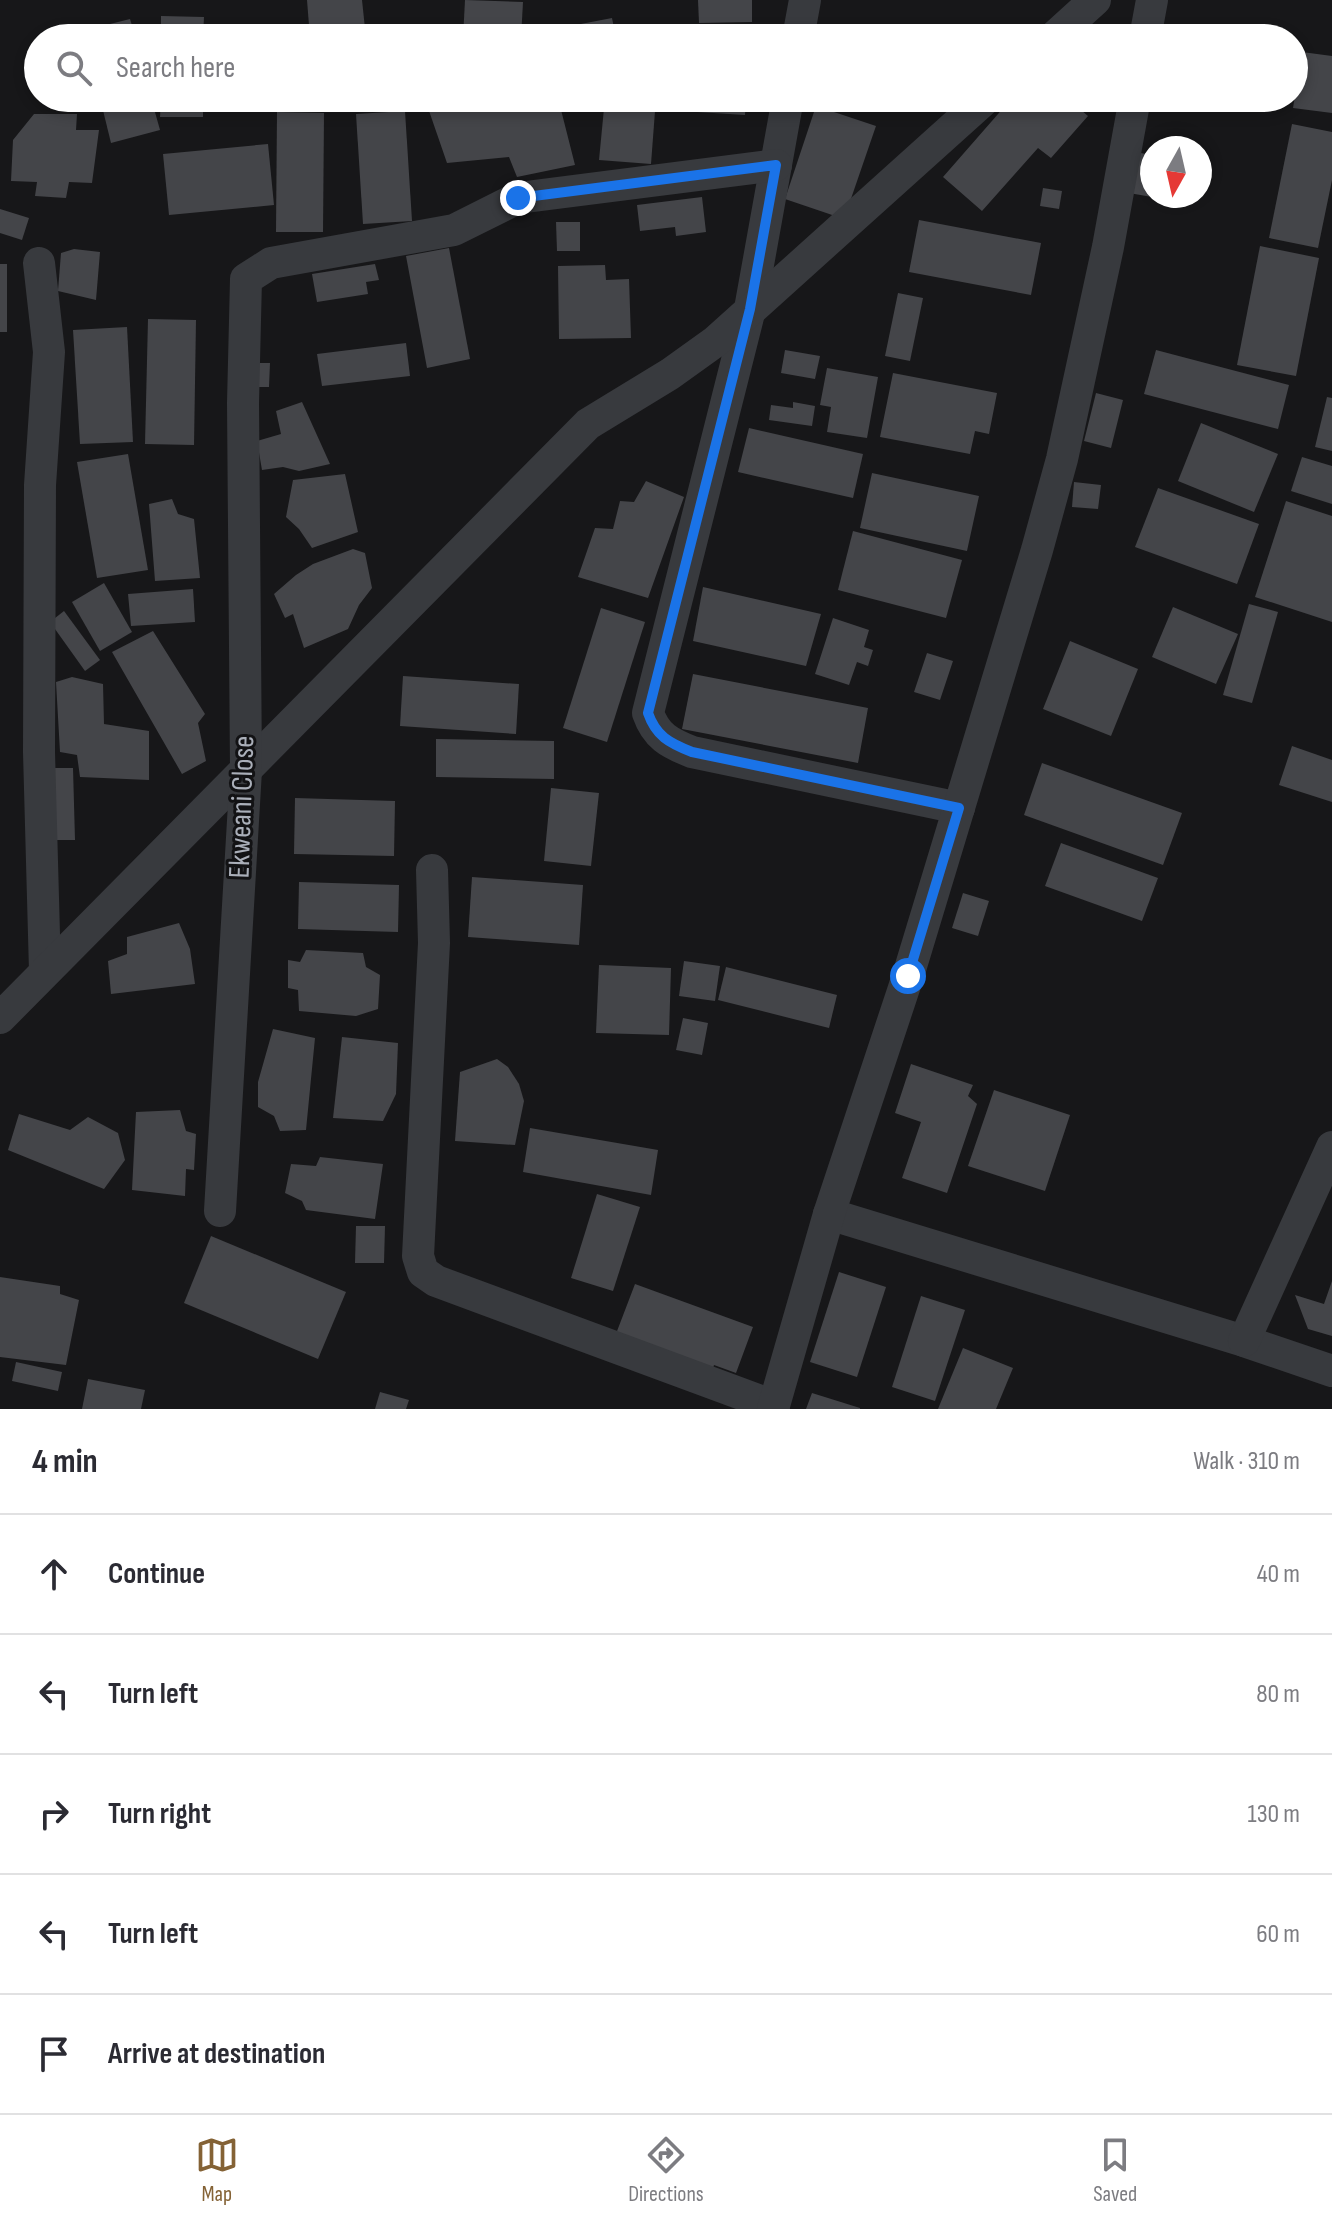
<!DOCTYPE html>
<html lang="en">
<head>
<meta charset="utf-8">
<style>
  body { margin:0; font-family:"Sofia Sans Condensed",sans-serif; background:#f2f2f3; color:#2b2b33 }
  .compass { position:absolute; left:1140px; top:136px; width:72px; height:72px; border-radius:50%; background:#fff; box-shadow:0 4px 12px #0003; rotate:188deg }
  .stop { position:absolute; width:24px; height:24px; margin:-18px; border:6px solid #1a73e8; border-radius:50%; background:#fff }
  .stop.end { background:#1a73e8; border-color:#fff; box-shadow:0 2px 8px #0008 }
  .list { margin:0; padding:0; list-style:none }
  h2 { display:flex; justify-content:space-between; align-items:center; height:104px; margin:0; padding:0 32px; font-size:34px }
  h2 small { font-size:26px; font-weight:400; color:#7c7c81 }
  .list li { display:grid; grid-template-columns:52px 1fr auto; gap:24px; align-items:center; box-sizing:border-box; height:120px; padding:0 32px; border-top:2px solid #e1e1e2 }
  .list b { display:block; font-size:30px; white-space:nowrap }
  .list em { font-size:26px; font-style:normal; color:#7c7c81 }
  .icon { flex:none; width:44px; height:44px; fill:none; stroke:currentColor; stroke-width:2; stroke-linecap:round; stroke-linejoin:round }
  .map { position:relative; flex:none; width:1332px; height:1409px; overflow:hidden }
  .search { position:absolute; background:#fff; box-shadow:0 4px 12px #0003; left:24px; right:24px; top:24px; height:88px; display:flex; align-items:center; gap:20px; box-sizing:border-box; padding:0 28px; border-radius:44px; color:#7c7c81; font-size:30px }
  .sheet { height:704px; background:#fff }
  nav { display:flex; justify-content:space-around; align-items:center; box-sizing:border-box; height:112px; border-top:2px solid #e1e1e2; background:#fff; font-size:22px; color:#7c7c81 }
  nav a { display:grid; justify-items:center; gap:4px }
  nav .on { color:#846235 }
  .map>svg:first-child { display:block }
</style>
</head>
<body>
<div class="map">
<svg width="1332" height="1409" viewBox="0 0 1332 1409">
  <rect width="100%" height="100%" fill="#171719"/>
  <!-- building -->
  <g fill="#444549">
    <path d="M307 0H362L366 38H310Z"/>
    <path d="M465 0 523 2 521 38H463Z"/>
    <path d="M698 0H752V22L699 23Z"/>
    <path d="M161 16 204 17 203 38H161Z"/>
    <path d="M612 18 616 38H535L534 33Z"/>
    <path d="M130 19 136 38H84L82 31Z"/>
    <path d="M1302 52 1332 56V113L1293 108Z"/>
    <path d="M100 98H151L160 130 111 143Z"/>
    <path d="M161 98H203V117H160Z"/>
    <path d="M317 98H350V100L317 103Z"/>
    <path d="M461 98H558L575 165 517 177 509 157 447 163 427 105Z"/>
    <path d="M605 98H656L651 164 599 160Z"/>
    <path d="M682 98H746L745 115 681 111Z"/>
    <path d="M1012 98H1067L1088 116 1051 158 1038 148 982 211 943 177Z"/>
    <path d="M816 106 876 126 844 219 785 199Z"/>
    <path d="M405 111 412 221 363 224 356 114Z"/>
    <path d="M277 112 324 113 323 232H276Z"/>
    <path d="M34 114H77L76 130H99L92 183 69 182 66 198 35 196 37 182 11 181 13 140Z"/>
    <path d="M1292 124 1332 132V180L1318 248 1269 238Z"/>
    <path d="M268 144 274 205 169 215 163 154Z"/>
    <path d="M1135 152 1152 155V197L1129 193Z"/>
    <path d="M1043 188 1062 191 1059 209 1040 206Z"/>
    <path d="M702 197 706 232 676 236 675 227 640 231 637 205Z"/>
    <path d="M0 209 29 218 22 240 0 233Z"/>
    <path d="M919 220 1041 243 1031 295 909 272Z"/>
    <path d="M556 222H580V251H557Z"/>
    <path d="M1260 246 1319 258 1296 376 1237 365Z"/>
    <path d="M449 248 470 359 427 368 406 256Z"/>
    <path d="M74 249 100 252 96 300 58 291 61 253Z"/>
    <rect x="0" y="264" width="7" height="68"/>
    <path d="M375 264 379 280 366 282 368 294 317 302 312 274Z"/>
    <path d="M605 265 606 280 629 279 631 338 559 339 558 266Z"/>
    <path d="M898 293 923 298 910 361 885 356Z"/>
    <path d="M148 319 196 320 194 445 145 444Z"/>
    <path d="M127 327 133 442 80 444 73 330Z"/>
    <path d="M406 343 410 376 322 386 317 354Z"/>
    <path d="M785 350 820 356 815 379 781 373Z"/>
    <path d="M1156 350 1289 385 1278 429 1144 394Z"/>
    <path d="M255 363H270L269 387H254Z"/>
    <path d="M827 368 878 377 867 438 827 432 831 407 820 405Z"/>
    <path d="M893 373 997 393 989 434 975 431 970 454 880 437Z"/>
    <path d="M1096 393 1123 400 1111 448 1084 441Z"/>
    <path d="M1327 397 1332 398V451L1315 447Z"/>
    <path d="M302 402 330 464 299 471 283 467 262 470 257 441 281 434 276 411Z"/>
    <path d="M793 402 815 406 812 426 769 420 771 405 793 408Z"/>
    <path d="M1201 423 1278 454 1254 512 1178 481Z"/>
    <path d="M749 428 863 454 853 498 738 472Z"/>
    <path d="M128 454 148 570 97 578 77 462Z"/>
    <path d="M1302 457 1332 466V504L1291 491Z"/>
    <path d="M872 473 979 496 967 551 860 528Z"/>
    <path d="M345 474 358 532 312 548 299 529 286 517 293 480Z"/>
    <path d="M646 481 684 497 648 598 578 577 595 528 613 529 620 501 634 502Z"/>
    <path d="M1074 482 1101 485 1098 509 1072 507Z"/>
    <path d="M1158 488 1259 524 1237 584 1135 547Z"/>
    <path d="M172 499 178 514 194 519 200 578 155 581 149 504Z"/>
    <path d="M1286 501 1332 516V622L1255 597Z"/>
    <path d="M853 531 962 560 946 618 838 590Z"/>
    <path d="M353 549 365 553 372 588 359 605 348 629 304 648 293 614 285 618 274 594 296 575 313 564Z"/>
    <path d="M104 583 132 632 100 651 72 602Z"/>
    <path d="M703 587 821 614 806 666 693 641Z"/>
    <path d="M193 589 195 622 131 626 128 594Z"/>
    <path d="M1249 604 1278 612 1252 703 1223 695Z"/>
    <path d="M1173 607 1238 634 1216 684 1152 657Z"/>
    <path d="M601 608 645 622 607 742 563 728Z"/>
    <path d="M64 611 100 660 85 671 50 622Z"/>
    <path d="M833 618 869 630 864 647 873 650 868 666 857 662 849 685 815 674Z"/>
    <path d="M153 631 205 714 198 723 206 761 182 774 112 652Z"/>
    <path d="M1070 641 1138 669 1111 736 1043 709Z"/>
    <path d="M927 653 953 661 940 700 914 692Z"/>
    <path d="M693 674 868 708 858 763 682 729Z"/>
    <path d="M403 676 519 684 516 734 400 726Z"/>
    <path d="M72 677 103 684 104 724 149 731V780L80 777 77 755 60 752 56 682Z"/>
    <path d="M436 739 554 741V779L436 777Z"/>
    <path d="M1292 746 1332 760V802L1279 785Z"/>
    <path d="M1042 763 1182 813 1163 865 1024 815Z"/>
    <path d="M51 768H73L75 840H53Z"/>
    <path d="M551 788 599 793 591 866 544 861Z"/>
    <path d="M295 798 395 801 394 856 294 854Z"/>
    <path d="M1061 843 1158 878 1142 921 1045 886Z"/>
    <path d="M472 877 583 885 579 945 468 937Z"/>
    <path d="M299 882 399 885 398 932 298 929Z"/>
    <path d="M963 893 989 901 978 936 952 928Z"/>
    <path d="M179 923 190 949 195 984 111 994 108 961 127 954V937Z"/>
    <path d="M306 950 363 953 366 967 380 975 378 1009 356 1016 299 1011 298 990 288 988V960L300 962Z"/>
    <path d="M684 961 720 966 715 1001 679 996Z"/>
    <path d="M599 965 671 968 669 1035 596 1033Z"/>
    <path d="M726 967 837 995 829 1028 718 1000Z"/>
    <path d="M683 1018 708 1023 702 1055 676 1050Z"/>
    <path d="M273 1029 315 1038 306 1130 280 1131 274 1116 258 1107V1082Z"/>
    <path d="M342 1037 398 1043 396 1094 383 1121 333 1118Z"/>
    <path d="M497 1059 508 1067 519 1084 524 1101 515 1145 455 1141 460 1072Z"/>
    <path d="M911 1064 973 1085 968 1096 977 1104 947 1193 902 1178 921 1122 895 1113Z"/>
    <path d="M994 1090 1070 1115 1045 1191 968 1166Z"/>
    <path d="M180 1110 186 1131 196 1134 194 1170 186 1169 185 1196 132 1190 136 1112Z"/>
    <path d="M19 1114 70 1130 88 1117 118 1133 125 1160 104 1189 8 1150Z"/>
    <path d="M530 1128 658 1150 651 1195 523 1172Z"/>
    <path d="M320 1157 383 1164 375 1219 306 1210 302 1201 285 1193 291 1164 316 1166Z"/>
    <path d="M597 1194 640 1207 613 1291 571 1278Z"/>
    <path d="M356 1226H385L384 1263H355Z"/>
    <path d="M211 1236 346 1292 318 1359 184 1303Z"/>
    <path d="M839 1272 886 1287 857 1377 810 1362Z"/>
    <path d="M0 1277 60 1286V1294L79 1300 66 1365 0 1357Z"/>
    <path d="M1332 1281V1336L1308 1329 1295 1295 1324 1304Z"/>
    <path d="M635 1284 753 1327 736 1373 714 1365 711 1375 614 1339Z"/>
    <path d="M921 1296 965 1310 935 1401 892 1387Z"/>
    <path d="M963 1348 1013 1368 996 1409H938Z"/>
    <path d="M16 1362 62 1372 58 1391 12 1381Z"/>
    <path d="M88 1379 145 1390 141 1409H82Z"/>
    <path d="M380 1392 409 1400 406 1409H375Z"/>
    <path d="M812 1393 860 1408V1409H806Z"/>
  </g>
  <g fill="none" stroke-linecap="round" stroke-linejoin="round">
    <!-- minor -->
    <g stroke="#383a3e" stroke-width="32">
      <path d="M798 38 805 0"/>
      <path d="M1053 38 1095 0"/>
      <path d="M1145 38 1152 0"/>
      <path d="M788 98 750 309 648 713C656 736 669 743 692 752L959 808"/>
      <path d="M39 263 49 352 40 485 39 752 45 971"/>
      <path d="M432 870 434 943 418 1256 423 1272 436 1281 774 1406"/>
      <path d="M0 1018 588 424 670 374 716 341 986 98"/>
      <path d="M220 1211 246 770 243 403 246 279 271 263 454 230 518 198 776 165"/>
      <path d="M829 1214 1244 1341 1332 1371"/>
      <path d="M1244 1341 1332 1147"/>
      <path d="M773 1409 829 1214 908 976 1037 550 1062 459 1108 247 1135 98"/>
    </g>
  </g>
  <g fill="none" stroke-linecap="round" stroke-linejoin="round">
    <!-- route -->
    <path stroke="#1a73e8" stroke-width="10" d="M518 198 776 165 750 309 648 713C656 736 669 743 692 752L959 808 908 976"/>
  </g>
  <g text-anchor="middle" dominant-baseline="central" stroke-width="6" stroke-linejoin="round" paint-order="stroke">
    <!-- street labels -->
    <g font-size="30" fill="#aaafb9" stroke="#121214">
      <text transform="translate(242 807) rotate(-88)">Ekweani Close</text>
    </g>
  </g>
</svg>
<svg class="compass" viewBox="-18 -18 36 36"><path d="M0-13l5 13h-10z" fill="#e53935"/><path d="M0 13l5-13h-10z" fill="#7c7c81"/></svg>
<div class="stop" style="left:908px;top:976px"></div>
<div class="stop end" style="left:518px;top:198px"></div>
<div class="search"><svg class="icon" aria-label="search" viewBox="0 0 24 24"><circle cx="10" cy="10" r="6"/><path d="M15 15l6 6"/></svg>Search here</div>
</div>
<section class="sheet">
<h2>4 min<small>Walk · 310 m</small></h2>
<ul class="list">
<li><svg class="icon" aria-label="ahead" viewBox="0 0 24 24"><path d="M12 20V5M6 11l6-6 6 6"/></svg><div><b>Continue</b></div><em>40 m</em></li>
<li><svg class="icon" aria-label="left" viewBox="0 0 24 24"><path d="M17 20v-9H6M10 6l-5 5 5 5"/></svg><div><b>Turn left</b></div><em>80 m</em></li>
<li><svg class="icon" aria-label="right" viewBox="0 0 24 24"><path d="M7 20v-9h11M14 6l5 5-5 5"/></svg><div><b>Turn right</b></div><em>130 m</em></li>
<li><svg class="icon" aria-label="left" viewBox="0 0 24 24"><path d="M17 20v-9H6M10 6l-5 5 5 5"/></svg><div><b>Turn left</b></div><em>60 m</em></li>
<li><svg class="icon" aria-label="arrive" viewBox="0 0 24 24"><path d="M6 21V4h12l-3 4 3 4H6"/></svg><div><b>Arrive at destination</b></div></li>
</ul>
</section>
<nav>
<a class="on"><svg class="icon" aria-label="map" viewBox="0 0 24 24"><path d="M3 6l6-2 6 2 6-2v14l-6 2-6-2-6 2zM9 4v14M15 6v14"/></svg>Map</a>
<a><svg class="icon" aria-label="directions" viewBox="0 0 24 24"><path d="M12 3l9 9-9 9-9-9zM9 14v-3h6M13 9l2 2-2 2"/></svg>Directions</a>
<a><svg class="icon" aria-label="saved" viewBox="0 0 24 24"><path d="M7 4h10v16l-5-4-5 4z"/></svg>Saved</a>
</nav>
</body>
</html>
